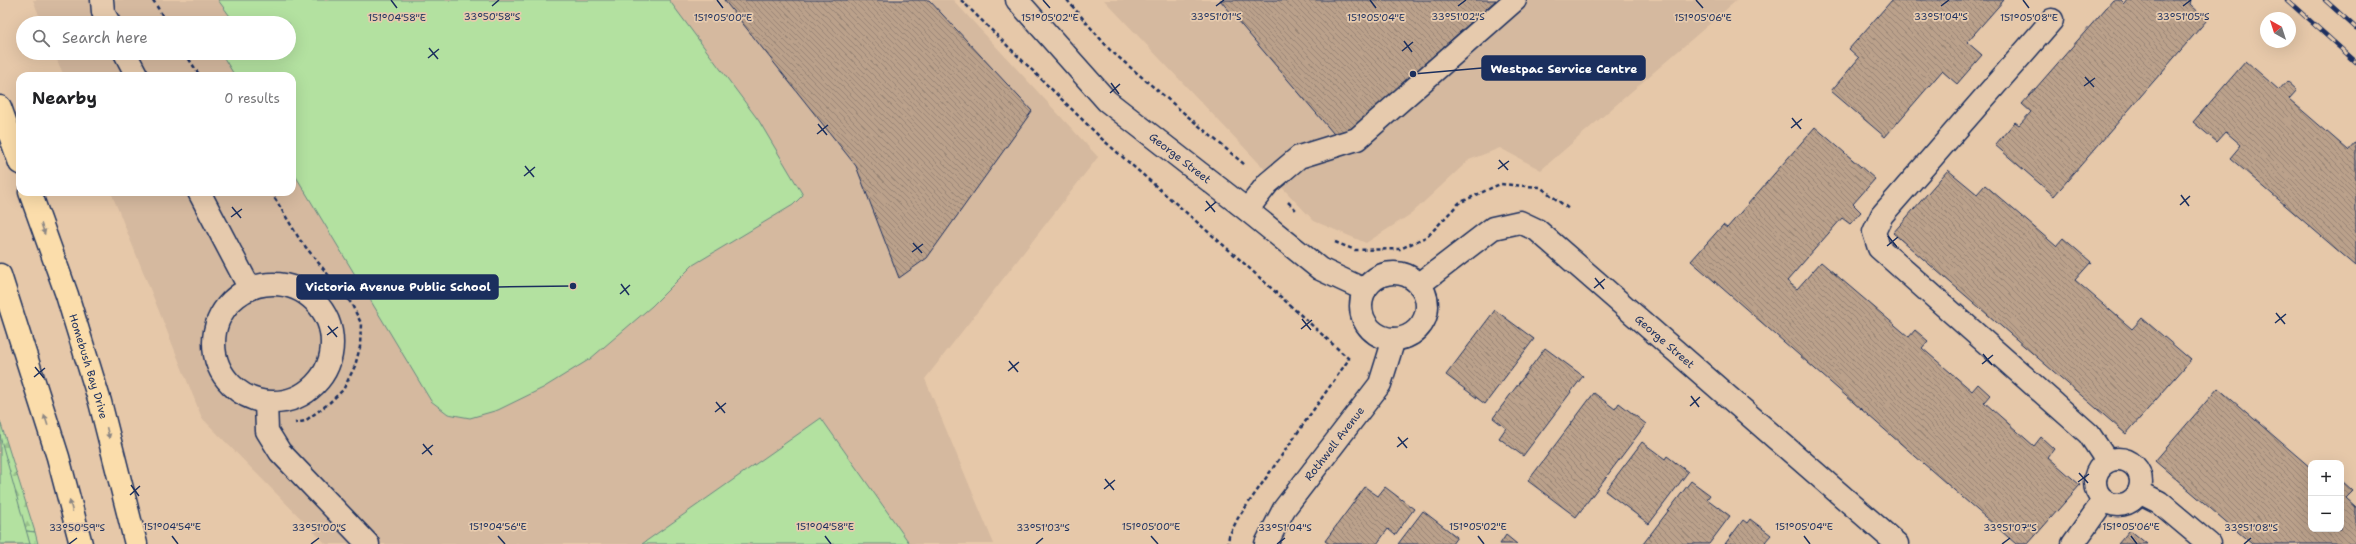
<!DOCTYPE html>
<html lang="en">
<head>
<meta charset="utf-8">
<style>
  body { margin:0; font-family:"Shantell Sans",sans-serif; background:#f6f6f6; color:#202124 }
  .controls { position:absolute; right:12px; bottom:12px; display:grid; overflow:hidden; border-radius:8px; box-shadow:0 4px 16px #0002 }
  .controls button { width:36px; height:36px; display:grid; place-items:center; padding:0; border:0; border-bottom:1px solid #e0e0e0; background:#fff; color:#202124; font:20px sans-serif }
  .compass { position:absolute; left:2260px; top:12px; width:36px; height:36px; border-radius:50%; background:#fff; box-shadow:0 4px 16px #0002; rotate:321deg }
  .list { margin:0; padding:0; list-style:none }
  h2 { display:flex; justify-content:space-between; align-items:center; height:52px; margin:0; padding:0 16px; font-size:17px }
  h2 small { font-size:13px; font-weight:400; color:#757577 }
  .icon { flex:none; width:22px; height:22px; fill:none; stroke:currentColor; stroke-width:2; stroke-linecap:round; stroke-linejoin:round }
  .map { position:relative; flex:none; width:2356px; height:544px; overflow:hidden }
  .search { position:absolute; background:#fff; box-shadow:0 4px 16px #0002; left:16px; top:16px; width:280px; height:44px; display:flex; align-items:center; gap:10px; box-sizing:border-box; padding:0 14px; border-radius:22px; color:#757577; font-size:15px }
  .panel { position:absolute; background:#fff; box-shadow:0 4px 16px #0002; left:16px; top:72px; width:280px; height:124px; border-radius:12px }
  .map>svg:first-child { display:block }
</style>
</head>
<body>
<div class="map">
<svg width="2356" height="544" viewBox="0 0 2356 544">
  <defs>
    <pattern id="forest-firs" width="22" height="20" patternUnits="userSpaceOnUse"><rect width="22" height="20" fill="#b3e1a0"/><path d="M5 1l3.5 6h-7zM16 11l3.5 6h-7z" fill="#99c18c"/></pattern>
    <pattern id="wetland-marsh" width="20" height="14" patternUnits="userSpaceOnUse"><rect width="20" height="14" fill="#b3e1a0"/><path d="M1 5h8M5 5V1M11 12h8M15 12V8" fill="none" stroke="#99c18c"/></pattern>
    <pattern id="building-back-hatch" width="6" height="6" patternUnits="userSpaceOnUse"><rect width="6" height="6" fill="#bba18b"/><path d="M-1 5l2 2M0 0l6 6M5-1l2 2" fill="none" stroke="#978475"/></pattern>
  </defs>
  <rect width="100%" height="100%" fill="#e6c8a9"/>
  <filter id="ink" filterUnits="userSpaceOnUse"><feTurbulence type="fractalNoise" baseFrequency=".025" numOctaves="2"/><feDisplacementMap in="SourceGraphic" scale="8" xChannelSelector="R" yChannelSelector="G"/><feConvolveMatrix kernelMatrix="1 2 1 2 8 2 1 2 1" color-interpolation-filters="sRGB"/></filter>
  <g filter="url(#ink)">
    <!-- built -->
    <g fill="#d5b99f">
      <path d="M33 0H953L1098 157 925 379 994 544H326L202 418 111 192H292V76H64L54 53H289V23H42Z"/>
      <path d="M1104 0H1737L1541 170 1500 148 1469 160 1411 214 1366 243 1314 221Z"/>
    </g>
    <!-- forest -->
    <path fill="url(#forest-firs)" stroke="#67887f" d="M0 421 35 532 1 528Z"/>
    <!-- wetland -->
    <path fill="url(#wetland-marsh)" stroke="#67887f" d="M0 525 1 528 35 532 38 544H0Z"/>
    <!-- park -->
    <g fill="#b3e1a0" stroke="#67887f">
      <path d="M218 0H669L759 121 803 195 793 205 693 265 652 306 590 359 543 388 498 410 470 418 448 414 431 401 292 170V76H235L221 53H289V23H235Z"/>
      <path d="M821 418 910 544H642Z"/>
      <path d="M0 435 1 440 30 544H0Z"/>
    </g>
    <!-- building -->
    <g fill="url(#building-back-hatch)" stroke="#1b2f5e">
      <path d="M724 0H929L1032 111 927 258 899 278 856 166Z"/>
      <path d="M1220 0H1496L1339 140Z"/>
      <path d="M1892 0H2004L1967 42 1982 55 1957 84 1942 71 1885 137 1831 91 1859 58 1849 49Z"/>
      <path d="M2113 0H2121L2125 4 2128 0H2191L2190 4 2207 20 2054 196 1995 145 2015 122 2019 125 2031 112 2022 104Z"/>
      <path d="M2246 61 2279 90 2287 81 2297 90 2289 99 2348 150 2356 141V266L2230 158 2241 145 2226 132 2217 142 2193 122Z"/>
      <path d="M1815 127 1875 179 1853 204 1861 212 1850 224 1842 218 1787 281 1797 289 1821 262 1909 337 1915 330 1928 341 1922 348 1972 391 1978 384 1990 395 1984 402 2034 446 2041 437 2054 449 2048 457 2080 485 2028 544H2016L1691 261 1723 225 1727 228Z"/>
      <path d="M1948 170 1977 194 1985 185 2056 246 2063 238 2091 262 2075 280 2132 329 2142 318 2191 360 2126 434 1893 233Z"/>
      <path d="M1495 310 1534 339 1485 404 1446 375Z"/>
      <path d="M1545 348 1583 376 1523 456 1499 438 1506 428 1493 418Z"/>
      <path d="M2218 388 2311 468V529H2341V480L2353 491 2346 498 2356 507V544H2252L2155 461Z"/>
      <path d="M1594 393 1615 409 1619 403 1646 424 1576 517 1528 481Z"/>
      <path d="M1642 442 1665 459 1667 456 1688 472 1649 524 1605 491Z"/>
      <path d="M1691 481 1710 495 1707 499 1730 516 1709 544H1643Z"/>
      <path d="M1365 487 1378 496 1385 487 1414 509 1395 535 1388 529 1377 544H1329L1325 541Z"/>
      <path d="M1423 511 1457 537 1452 544H1398Z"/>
      <path d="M1750 519 1771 535 1765 542 1768 544H1725L1743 520 1747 523Z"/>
      <path d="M2130 530 2147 544H2118Z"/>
      <path d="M1506 535 1517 544H1500Z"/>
    </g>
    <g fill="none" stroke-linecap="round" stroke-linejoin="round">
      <!-- minor casing -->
      <g stroke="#1b2f5e" stroke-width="25">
        <g id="minor">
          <path d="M102 0 103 12 109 23"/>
          <path id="s1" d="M1017 0 1107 101 1247 210 1320 269 1365 290"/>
          <path d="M2052 20 1882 215 1874 232 1879 248 2089 434 2107 461"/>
          <path d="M125 53 137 76"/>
          <path d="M199 192 250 289"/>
          <path d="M1247 210 1268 183 1299 157 1357 139 1515 0"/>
          <circle cx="1394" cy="306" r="33"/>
          <circle cx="273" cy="343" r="59"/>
          <path id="s2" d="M1420 284 1493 228 1520 222 1537 230 1897 544"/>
          <path d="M266 402 267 431 280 452 368 544"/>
          <circle cx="2118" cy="482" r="23"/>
          <path d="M2139 492 2159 502 2209 544"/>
          <path id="s3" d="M1266 544 1284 509 1380 384 1394 339"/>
          <path d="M2073 544 2104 500"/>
        </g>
      </g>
      <!-- highway casing -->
      <g stroke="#1b2f5e" stroke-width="25">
        <g id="highway">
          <path d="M0 107 20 163"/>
          <path id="s4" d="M30 192 67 295 100 402 136 544"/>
          <path d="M0 275 58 457 81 544"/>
        </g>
      </g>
      <!-- path -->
      <g stroke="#1b2f5e" stroke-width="2.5" stroke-dasharray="4 3" stroke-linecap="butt">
        <path d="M153 0 167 23"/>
        <path d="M961 0 1102 139 1237 257 1349 359 1238 518 1229 536 1228 544"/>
        <path d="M1067 0 1110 50 1245 165"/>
        <path d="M185 53 200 76"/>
        <path d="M271 192 300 240 351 303 361 323 360 347 355 366 343 390 328 404 305 421 295 423"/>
        <path d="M1288 202 1297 211"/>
        <path d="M1335 242 1355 250 1400 249 1428 236 1459 203 1500 184 1540 187 1569 209"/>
      </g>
      <!-- minor -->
      <use href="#minor" stroke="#e6caad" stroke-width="22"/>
      <!-- highway -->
      <use href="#highway" stroke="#fbddab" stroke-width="22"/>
      <!-- rail casing -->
      <g stroke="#1b2f5e" stroke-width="4.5">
        <g id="rail">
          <path d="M2287 0 2356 62"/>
          <path d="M2325 0 2356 28"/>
        </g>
      </g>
      <!-- rail -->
      <use href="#rail" stroke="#e6caad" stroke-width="3" stroke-dasharray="9" stroke-linecap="butt"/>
    </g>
    <!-- one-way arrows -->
    <defs><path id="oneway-solid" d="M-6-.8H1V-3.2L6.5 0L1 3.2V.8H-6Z"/></defs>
    <g fill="#8b8684">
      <use href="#oneway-solid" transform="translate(43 229) rotate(71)"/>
      <use href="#oneway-solid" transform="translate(46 420) rotate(-108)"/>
      <use href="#oneway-solid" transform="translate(108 433) rotate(76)"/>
      <use href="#oneway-solid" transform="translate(71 506) rotate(-105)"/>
    </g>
  </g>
  <!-- ticks -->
  <path fill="none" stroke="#1b2f5e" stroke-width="1.5" d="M391 0 397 8M717 0 723 8M1043 0 1050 8M1370 0 1376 8M1696 0 1703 8M2023 0 2029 8M492 6 499 0M1216 6 1224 0M1458 6 1466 0M1941 6 1949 0M2183 6 2191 0M1404 41 1412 52M429 48 438 59M1402 51 1413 42M428 58 439 49M2085 77 2094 87M1111 83 1119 94M2084 86 2095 78M1110 93 1120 84M1792 118 1801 129M818 124 827 135M1791 128 1802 119M817 134 828 125M1499 160 1508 170M525 166 534 177M1498 169 1509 161M524 176 535 167M2181 195 2189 206M1206 201 1215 212M2180 205 2190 196M232 207 241 218M1205 211 1216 202M231 217 242 209M1888 236 1897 247M913 243 922 253M1887 246 1898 237M912 252 923 244M1595 278 1604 289M621 284 629 295M1594 288 1605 279M620 294 630 285M2276 313 2285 324M1302 319 1311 330M2275 323 2286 314M328 326 337 337M1301 329 1312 320M327 335 338 327M1983 354 1992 365M1009 361 1018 372M1982 364 1993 355M35 367 44 378M1008 371 1019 362M34 377 45 368M1691 396 1699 407M716 402 725 413M1690 406 1700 397M715 412 726 403M1398 437 1407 448M423 444 432 455M1397 447 1408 438M422 454 433 445M2079 473 2088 483M1105 479 1114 490M2078 482 2089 474M131 485 139 496M1104 489 1115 480M130 495 140 486M172 536 178 544M498 536 505 544M825 536 831 544M1151 536 1158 544M1478 536 1484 544M1804 536 1810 544M2131 536 2137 544M69 544 77 538M311 544 319 538M1036 544 1043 538M1277 544 1285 538M2002 544 2010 538M2244 544 2251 538"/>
  <g text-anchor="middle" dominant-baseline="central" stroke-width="3.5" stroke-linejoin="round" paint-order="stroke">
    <!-- street labels -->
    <g font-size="11" fill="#1b2f5e" stroke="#e6caad">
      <text stroke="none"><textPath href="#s1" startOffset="228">George Street</textPath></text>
      <text stroke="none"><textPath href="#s2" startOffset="308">George Street</textPath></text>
      <text stroke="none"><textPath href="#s4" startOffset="184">Homebush Bay Drive</textPath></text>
      <text stroke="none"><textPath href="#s3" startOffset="122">Rothwell Avenue</textPath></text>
    </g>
  </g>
  <g font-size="10" text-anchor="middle" fill="#1b2f5e" stroke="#e6caad" stroke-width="3.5" stroke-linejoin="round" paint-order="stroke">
    <text x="492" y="20">33°50'58"S</text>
    <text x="1216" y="20">33°51'01"S</text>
    <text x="1458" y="20">33°51'02"S</text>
    <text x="1941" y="20">33°51'04"S</text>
    <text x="2183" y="20">33°51'05"S</text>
    <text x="397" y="21">151°04'58"E</text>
    <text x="723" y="21">151°05'00"E</text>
    <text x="1050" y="21">151°05'02"E</text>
    <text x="1376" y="21">151°05'04"E</text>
    <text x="1703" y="21">151°05'06"E</text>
    <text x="2029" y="21">151°05'08"E</text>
    <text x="172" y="530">151°04'54"E</text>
    <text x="498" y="530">151°04'56"E</text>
    <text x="825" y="530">151°04'58"E</text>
    <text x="1151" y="530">151°05'00"E</text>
    <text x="1478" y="530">151°05'02"E</text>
    <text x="1804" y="530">151°05'04"E</text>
    <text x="2131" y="530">151°05'06"E</text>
    <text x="77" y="531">33°50'59"S</text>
    <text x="319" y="531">33°51'00"S</text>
    <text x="1043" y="531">33°51'03"S</text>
    <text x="1285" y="531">33°51'04"S</text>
    <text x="2010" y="531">33°51'07"S</text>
    <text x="2251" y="531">33°51'08"S</text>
  </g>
  <!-- callouts -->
  <path fill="none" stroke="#1b2f5e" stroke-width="1.5" d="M1413 74L1482 68M573 286L498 287"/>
  <g fill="#1b2f5e" stroke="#e6caad" stroke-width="1.5">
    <circle cx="1413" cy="74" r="4"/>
    <circle cx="573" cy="286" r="4"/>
  </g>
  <g fill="#1b2f5e" stroke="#1b2f5e" stroke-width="1.5">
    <rect x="1482" y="56" width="163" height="24" rx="4"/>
    <rect x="297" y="275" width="201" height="24" rx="4"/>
  </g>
  <g font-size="12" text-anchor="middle" font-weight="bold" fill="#fff">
    <text x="1564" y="73">Westpac Service Centre</text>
    <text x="398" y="291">Victoria Avenue Public School</text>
  </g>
</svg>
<div class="controls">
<button>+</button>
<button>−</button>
</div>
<svg class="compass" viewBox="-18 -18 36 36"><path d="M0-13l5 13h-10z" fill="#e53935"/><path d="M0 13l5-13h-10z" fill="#757577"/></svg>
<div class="search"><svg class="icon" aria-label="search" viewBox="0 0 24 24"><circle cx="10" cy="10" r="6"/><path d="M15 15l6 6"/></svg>Search here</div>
<section class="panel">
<h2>Nearby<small>0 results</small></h2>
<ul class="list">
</ul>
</section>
</div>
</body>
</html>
